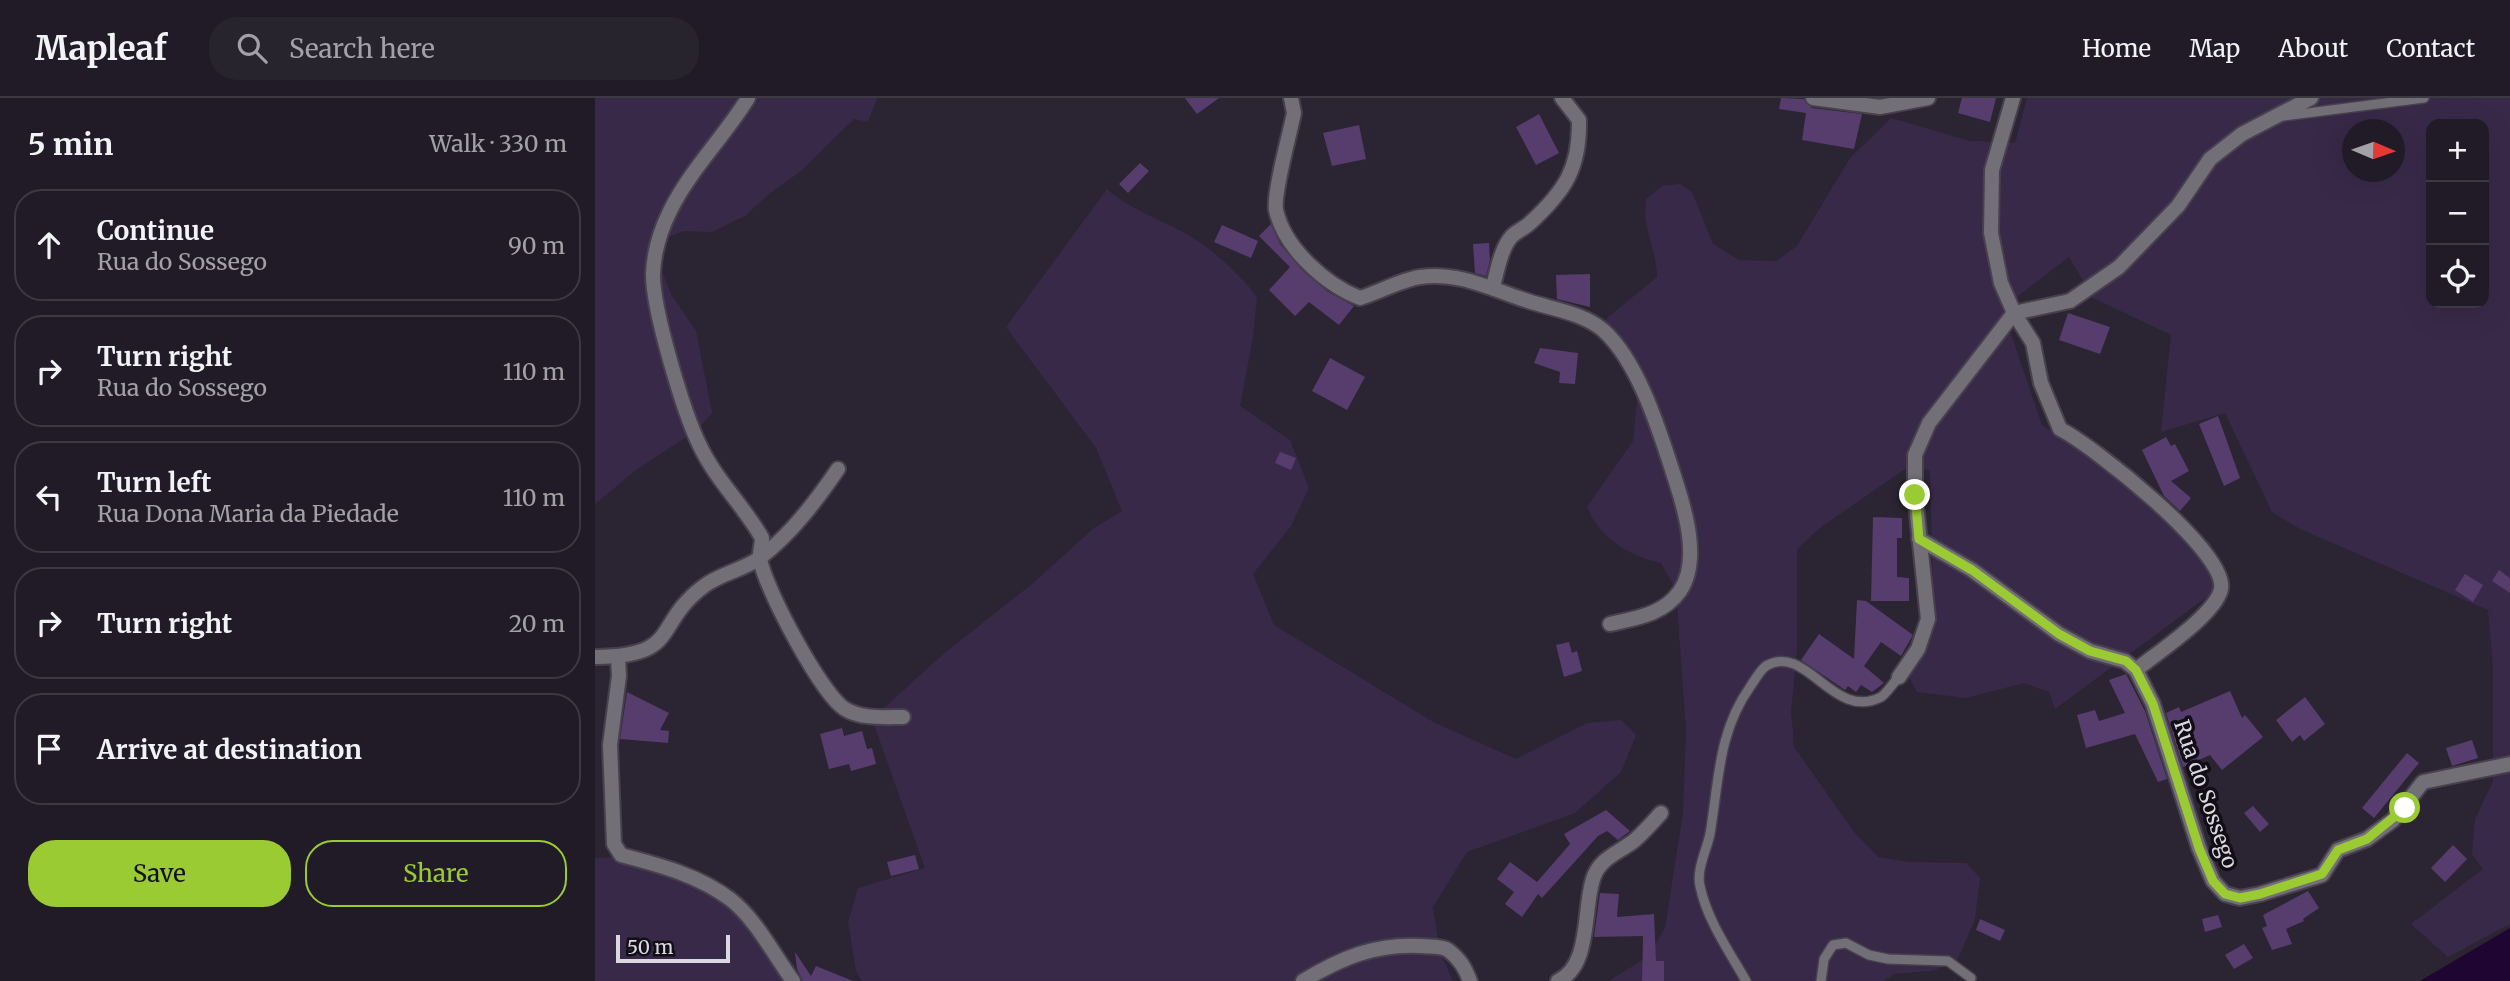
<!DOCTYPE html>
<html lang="en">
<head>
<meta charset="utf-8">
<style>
  body { margin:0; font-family:Merriweather,serif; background:#28242e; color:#f1f3f6 }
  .controls { position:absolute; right:21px; top:21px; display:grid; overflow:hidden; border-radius:14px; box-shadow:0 7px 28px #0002 }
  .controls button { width:63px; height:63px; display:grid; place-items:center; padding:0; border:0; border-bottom:2px solid #3d3943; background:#201b26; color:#f1f3f6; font:35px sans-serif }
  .compass { position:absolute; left:1747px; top:21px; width:63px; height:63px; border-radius:50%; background:#201b26; box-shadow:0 7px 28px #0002; rotate:92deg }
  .scale { position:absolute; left:21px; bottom:18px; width:114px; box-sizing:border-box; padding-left:7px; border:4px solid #dcd8e2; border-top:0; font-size:19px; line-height:24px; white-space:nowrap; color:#dcd8e2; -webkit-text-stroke:5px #120e15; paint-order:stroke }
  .stop { position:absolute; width:21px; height:21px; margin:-16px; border:5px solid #9bcb33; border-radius:50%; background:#fff }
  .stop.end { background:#9bcb33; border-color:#fff; box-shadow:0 2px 7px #0008 }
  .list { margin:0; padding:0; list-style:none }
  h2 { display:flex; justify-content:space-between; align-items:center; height:91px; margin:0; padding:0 28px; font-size:30px }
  h2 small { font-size:23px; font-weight:400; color:#a2a1a7 }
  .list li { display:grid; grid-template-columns:46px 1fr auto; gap:21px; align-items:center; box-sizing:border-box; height:112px; margin:0 14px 14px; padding:0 14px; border:2px solid #3d3943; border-radius:28px }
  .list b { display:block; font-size:26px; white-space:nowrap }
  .list p { margin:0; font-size:23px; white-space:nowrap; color:#a2a1a7 }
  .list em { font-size:23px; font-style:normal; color:#a2a1a7 }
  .actions { display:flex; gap:14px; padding:21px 28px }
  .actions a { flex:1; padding:16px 0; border:2px solid #9bcb33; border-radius:28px; text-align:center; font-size:24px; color:#9bcb33 }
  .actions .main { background:#9bcb33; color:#111 }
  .icon { flex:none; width:38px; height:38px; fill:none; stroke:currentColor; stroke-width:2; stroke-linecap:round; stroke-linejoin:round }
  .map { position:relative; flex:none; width:1915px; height:883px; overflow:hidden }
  header { display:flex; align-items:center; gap:42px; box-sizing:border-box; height:98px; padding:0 35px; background:#201b26; border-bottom:2px solid #3d3943 }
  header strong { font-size:33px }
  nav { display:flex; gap:38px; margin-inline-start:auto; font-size:24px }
  .search { width:490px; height:63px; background:#28242e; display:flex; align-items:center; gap:18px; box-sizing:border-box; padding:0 24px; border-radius:28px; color:#a2a1a7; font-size:26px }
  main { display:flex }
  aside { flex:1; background:#201b26 }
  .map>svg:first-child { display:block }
</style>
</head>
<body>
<header>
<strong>Mapleaf</strong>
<div class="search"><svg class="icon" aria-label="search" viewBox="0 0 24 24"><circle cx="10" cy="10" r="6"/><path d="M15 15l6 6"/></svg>Search here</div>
<nav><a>Home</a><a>Map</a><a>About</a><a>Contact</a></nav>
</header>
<main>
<aside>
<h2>5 min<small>Walk · 330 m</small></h2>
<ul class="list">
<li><svg class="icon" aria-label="ahead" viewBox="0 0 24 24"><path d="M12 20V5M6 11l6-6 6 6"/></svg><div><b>Continue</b><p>Rua do Sossego</p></div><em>90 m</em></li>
<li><svg class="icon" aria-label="right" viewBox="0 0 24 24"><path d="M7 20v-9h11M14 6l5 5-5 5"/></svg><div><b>Turn right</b><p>Rua do Sossego</p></div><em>110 m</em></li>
<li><svg class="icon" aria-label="left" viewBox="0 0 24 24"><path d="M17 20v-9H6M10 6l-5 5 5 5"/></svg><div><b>Turn left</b><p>Rua Dona Maria da Piedade</p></div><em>110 m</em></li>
<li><svg class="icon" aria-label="right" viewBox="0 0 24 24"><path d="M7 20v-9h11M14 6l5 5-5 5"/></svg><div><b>Turn right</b></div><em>20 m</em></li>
<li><svg class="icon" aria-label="arrive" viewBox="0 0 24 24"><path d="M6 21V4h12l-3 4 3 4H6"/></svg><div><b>Arrive at destination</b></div></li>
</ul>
<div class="actions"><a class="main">Save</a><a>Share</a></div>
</aside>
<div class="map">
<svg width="1915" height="883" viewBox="0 0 1915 883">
  <rect width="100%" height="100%" fill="#2b2432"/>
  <!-- green -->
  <g fill="#392949" fill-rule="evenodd">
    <path d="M0 0H282L273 24 259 21 206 73 174 96 150 118 117 134 88 133 71 140 67 173 77 198 101 233 117 315 102 332 41 372 0 406Z"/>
    <path d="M1432 0H1915V826L1853 859 1816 826 1888 771 1877 756 1880 721 1898 683V568L1893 512 1705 431 1677 414 1630 315 1566 334 1576 237 1498 200 1474 159 1407 210 1447 327 1616 445 1624 490 1460 611 1454 594 1429 585 1371 600 1322 594 1310 572 1331 538 1338 494 1335 372 1313 369 1226 429 1202 451V551L1196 613 1199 649 1259 734 1283 759 1315 764 1371 765 1385 780 1380 821 1362 863 1337 873 1299 876 1288 883H1014L1052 859 1070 830 1088 715 1091 632 1081 492 1066 465C1033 458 1005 440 992 409L1038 343 1042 304 1037 279 1008 238 1012 220 1062 179C1061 147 1047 133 1051 101L1067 88 1085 86 1097 94 1118 146 1144 162 1181 163 1202 148 1255 60 1296 20 1375 43 1420 45ZM1836 26H1889V205H1836ZM1758 32H1800V74H1758Z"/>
    <path d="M512 91C535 112 566 121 593 137 620 153 643 174 662 199L658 239 645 308 695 342 714 390 696 428 658 476 679 527 840 625 921 661 992 625 1026 622 1041 637 1026 674 980 715 872 754 838 809 845 854 858 883H267L261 873 253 824 263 790 330 770 277 621 347 557 437 486 499 430 527 413 501 350 411 229Z"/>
    <path d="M27 759 145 804 205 883H0V760Z"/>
  </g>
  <!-- water -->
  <path fill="#1f0532" d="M1915 830V883H1825Z"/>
  <!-- building -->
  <g fill="#563d6e">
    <path d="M590 0H624L602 16Z"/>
    <path d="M1186 0 1209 1 1217 10 1267 16 1259 51 1207 42 1211 15 1184 11Z"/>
    <path d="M1367 0H1401L1395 24 1363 15Z"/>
    <path d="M944 16 964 55 941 67 921 29Z"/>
    <path d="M764 27 771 61 737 68 728 35Z"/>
    <path d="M545 65 554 73 533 95 524 86Z"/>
    <path d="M676 126 685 146 707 172 733 194 759 208 744 227 714 204 700 218 674 192 695 169 664 138Z"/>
    <path d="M627 127 663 143 656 160 619 144Z"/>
    <path d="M894 145 895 162 891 178 880 175 878 146Z"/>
    <path d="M995 176V209L962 201 961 177Z"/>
    <path d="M1473 215 1515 229 1505 256 1464 242Z"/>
    <path d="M945 250 983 255 980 286 964 285 965 274 939 265Z"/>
    <path d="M735 260 770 279 752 312 717 293Z"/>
    <path d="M1623 318 1645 380 1629 388 1604 326Z"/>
    <path d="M1571 339 1576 348 1580 346 1594 373 1576 383 1596 400 1585 413 1569 398 1547 352Z"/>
    <path d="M685 354 701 360 696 372 680 365Z"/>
    <path d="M1278 419 1307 420V440H1302V479L1314 480V503H1276Z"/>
    <path d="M1904 472 1915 480V495L1897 483Z"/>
    <path d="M1870 476 1888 487 1878 504 1860 492Z"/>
    <path d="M1262 502 1271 503 1318 537 1306 558 1286 544 1269 568 1289 585 1277 594 1266 587 1261 594 1253 588 1250 592 1206 562 1224 536 1259 561Z"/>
    <path d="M974 544 977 555 982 553 987 573 969 579 961 547Z"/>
    <path d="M1531 576 1550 613 1572 681 1563 684 1540 636 1491 650 1482 617 1500 612 1504 623 1530 615 1514 582Z"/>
    <path d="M1635 593 1647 620 1650 617 1668 639 1627 672 1615 657 1588 669 1571 615 1584 609 1586 614Z"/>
    <path d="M32 594 74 615 65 632 74 633 73 645 25 641Z"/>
    <path d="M1710 599 1730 626 1709 643 1705 637 1697 644 1681 622Z"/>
    <path d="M247 630 249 638 267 633 272 651 277 650 281 666 256 673 254 666 234 671 225 636Z"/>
    <path d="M1877 642 1883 660 1857 668 1851 650Z"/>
    <path d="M1812 655 1824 665 1779 720 1767 710Z"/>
    <path d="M1658 708 1674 726 1665 734 1649 715Z"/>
    <path d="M1011 712 1035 733 1023 742 1012 733 1003 738 947 800 943 796 927 819 910 806 919 794 902 781 915 764 942 784 975 746 969 736Z"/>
    <path d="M1858 747 1872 761 1850 784 1836 770Z"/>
    <path d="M320 757 324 771 296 778 292 764Z"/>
    <path d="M1713 793 1724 810 1708 821 1709 823 1691 831 1697 846 1677 852 1667 830 1672 828 1668 817Z"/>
    <path d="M1005 795 1024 796 1022 819 1059 816 1061 863H1069V883H1047L1048 838 999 839Z"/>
    <path d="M1623 817 1627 829 1610 834 1607 821Z"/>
    <path d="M1385 821 1410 832 1405 843 1381 832Z"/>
    <path d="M1649 846 1658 860 1639 871 1630 857Z"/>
    <path d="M200 854 216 878 221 868 258 883H208L202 871Z"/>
  </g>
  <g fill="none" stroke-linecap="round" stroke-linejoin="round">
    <!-- lane casing -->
    <g stroke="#47414e" stroke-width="12">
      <g id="lane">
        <path d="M1689 18 1829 0"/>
        <path d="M1151 883C1134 853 1112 822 1105 788 1101 772 1112 751 1115 736 1124 683 1123 634 1155 589 1160 582 1165 572 1171 568 1212 544 1238 624 1286 599 1292 595 1298 585 1304 579"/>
        <path d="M1226 883 1229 861 1238 847 1251 845 1274 857 1293 861 1353 863 1376 880"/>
      </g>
    </g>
    <!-- street casing -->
    <g stroke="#47414e" stroke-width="18">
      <g id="street">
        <path d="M153 0C129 39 95 72 75 113 66 131 59 154 58 175 57 210 89 316 105 348 121 382 149 408 167 440 167 447 164 455 165 461 170 490 226 596 250 611 266 621 290 619 308 619"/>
        <path d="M696 0 699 15C695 35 678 96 681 112 689 150 731 187 765 200 785 194 805 182 825 179 864 173 898 192 933 203 957 211 988 215 1008 232 1045 265 1066 338 1081 384 1091 415 1105 464 1085 493 1068 517 1041 520 1015 526"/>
        <path d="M1218 0 1285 9 1333 0"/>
        <path d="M1418 0 1397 72 1396 135 1406 185 1419 215 1438 245 1446 285 1465 331C1497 347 1633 454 1626 491 1621 516 1562 555 1541 572"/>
        <path d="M898 189C902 173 906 150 917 138 922 133 930 130 935 125 970 93 985 70 984 22L967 0"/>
        <path d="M1419 215 1475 203 1524 169 1583 108 1615 61 1647 36 1716 0"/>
        <path d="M1324 441 1377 472 1464 536 1495 553 1530 563 1541 572 1558 606 1604 750 1618 783 1630 796 1645 800 1665 796 1727 777 1743 752 1772 741 1798 722 1828 684 1915 666"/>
        <path d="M0 559C87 558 57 527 109 488 126 475 149 472 166 459 197 435 221 403 243 371"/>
        <path d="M23 559 24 578 15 647 19 746 26 757C64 767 103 777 135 801 161 821 179 857 198 883"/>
        <path d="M1304 579 1323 551 1333 521 1320 397V357L1334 325 1419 215"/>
        <path d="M708 883C746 860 781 845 827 848 835 849 847 848 853 852 865 861 870 870 875 883"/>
        <path d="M963 883C996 868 988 812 998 781 1004 760 1024 755 1040 742 1049 734 1058 724 1066 715"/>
      </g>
    </g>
    <!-- lane -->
    <use href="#lane" stroke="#736f77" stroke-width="9"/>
    <!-- street -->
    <use href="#street" stroke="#736f77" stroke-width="14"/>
  </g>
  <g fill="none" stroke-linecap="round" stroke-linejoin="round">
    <!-- route -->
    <path stroke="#9bcb33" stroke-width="9" d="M1320 397 1324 441 1377 472 1464 536 1495 553 1531 563 1541 572 1558 606 1604 750 1618 783 1630 796 1645 800 1665 796 1727 776 1743 752 1772 741 1810 710"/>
  </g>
  <g text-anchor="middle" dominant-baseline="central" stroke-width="7" stroke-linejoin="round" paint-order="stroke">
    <!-- street labels -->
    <g font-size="21" fill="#dcd8e2" stroke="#120e15">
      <text transform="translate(1611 696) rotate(71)">Rua do Sossego</text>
    </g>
  </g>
</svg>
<div class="controls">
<button>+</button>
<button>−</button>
<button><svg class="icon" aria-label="locate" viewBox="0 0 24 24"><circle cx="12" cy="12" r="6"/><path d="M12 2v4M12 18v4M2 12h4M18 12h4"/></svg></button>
</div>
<svg class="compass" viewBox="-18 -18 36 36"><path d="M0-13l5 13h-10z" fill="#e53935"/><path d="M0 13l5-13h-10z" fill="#a2a1a7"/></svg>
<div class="scale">50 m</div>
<div class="stop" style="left:1810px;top:710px"></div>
<div class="stop end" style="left:1320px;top:397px"></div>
</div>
</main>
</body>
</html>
